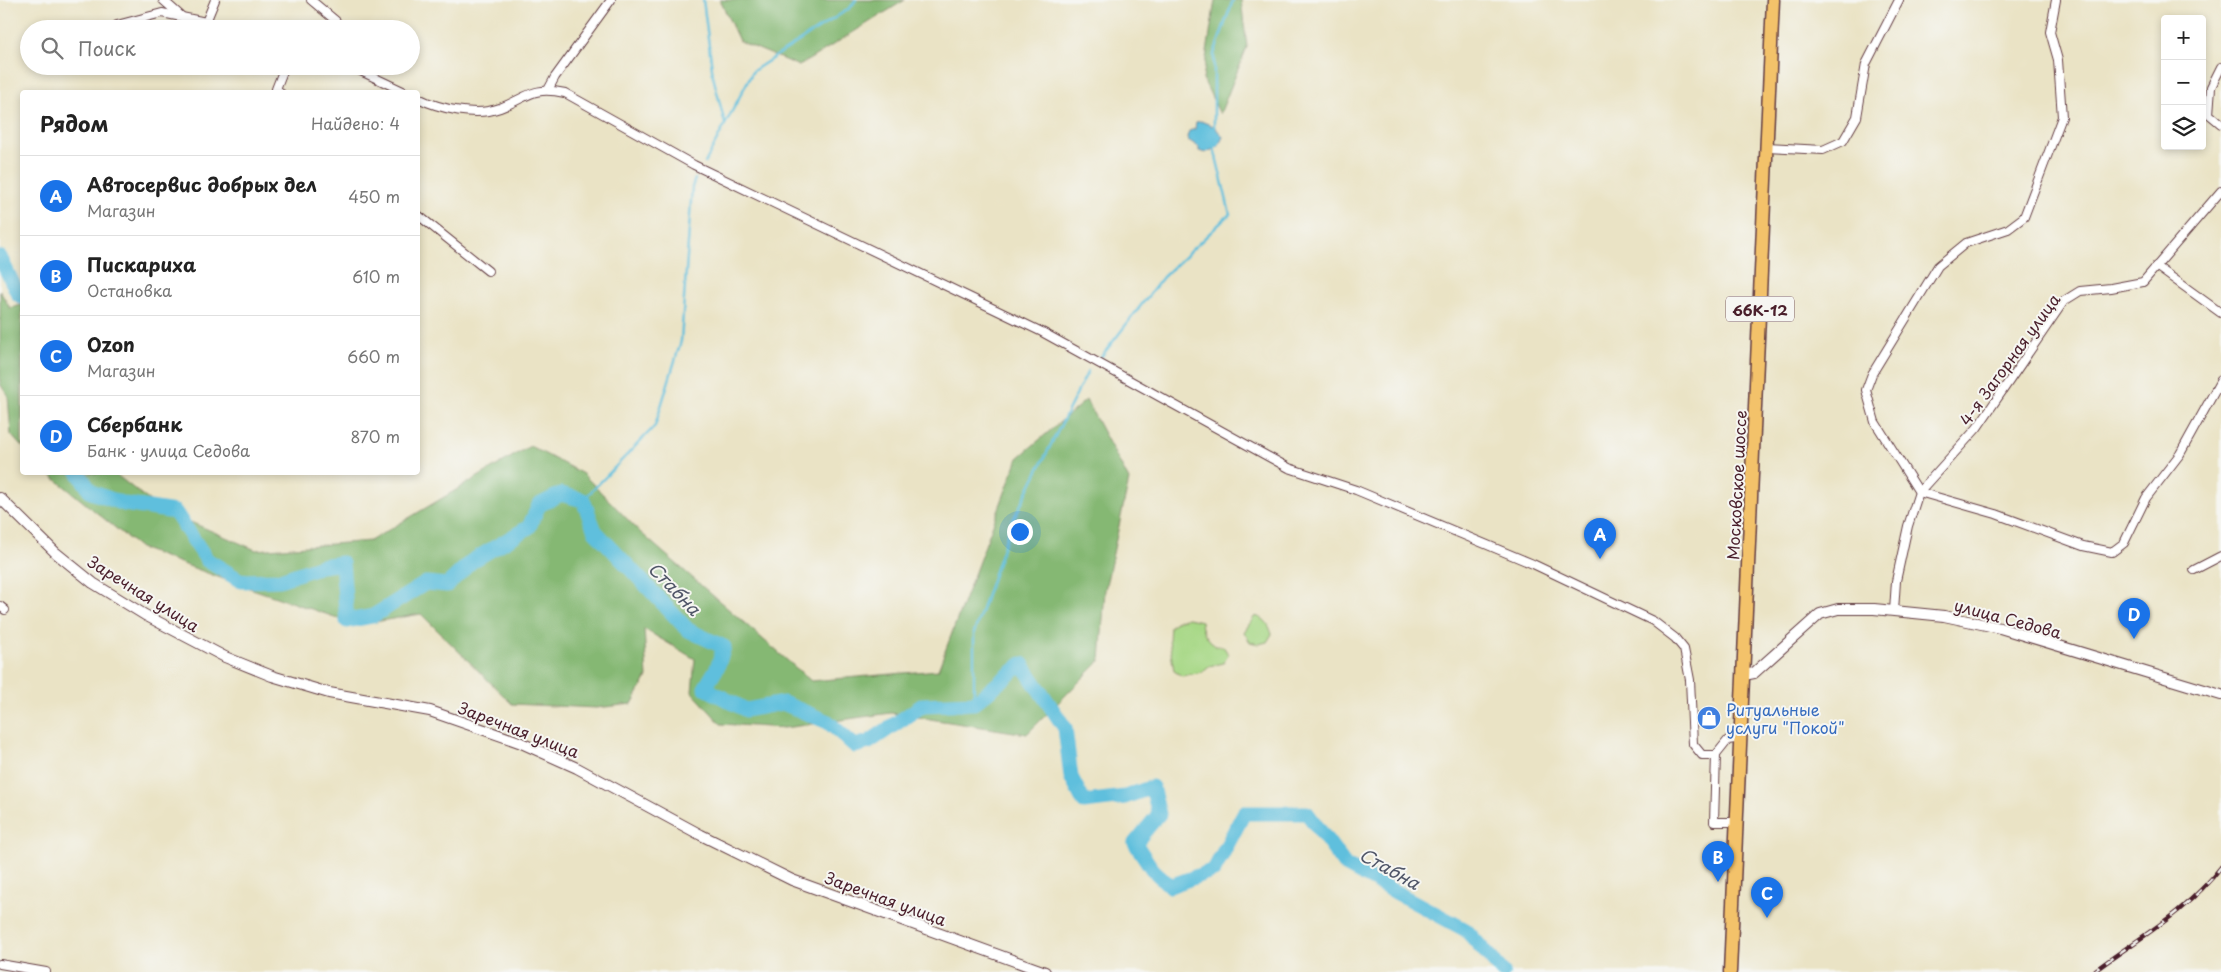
<!DOCTYPE html>
<html lang="ru">
<head>
<meta charset="utf-8">
<style>
  body { margin:0; font-family:"Playpen Sans",sans-serif; background:#f6f6f6; color:#222 }
  .controls { position:absolute; right:15px; top:15px; display:grid; overflow:hidden; border-radius:5px; box-shadow:0 2px 8px #0003 }
  .controls button { width:45px; height:45px; display:grid; place-items:center; padding:0; border:0; border-bottom:1px solid #e0e0e0; background:#fff; color:#222; font:25px sans-serif }
  .you { position:absolute; left:1019px; top:531px; width:18px; height:18px; margin:-12px; border:4px solid #fff; border-radius:50%; background:#1a73e8; box-shadow:0 0 0 8px #1a73e833 }
  .badge { display:grid; place-items:center; width:32px; height:32px; border-radius:50%; background:#1a73e8; color:#fff; font-size:16px; font-weight:700 }
  .pin { position:absolute; translate:-50% -41px; filter:drop-shadow(0 1px 2px #0008) }
  .pin::after { content:''; position:absolute; top:26px; width:18px; height:15px; background:inherit; clip-path:polygon(0 0,100% 0,50% 100%) }
  .list { margin:0; padding:0; list-style:none }
  h2 { display:flex; justify-content:space-between; align-items:center; height:65px; margin:0; padding:0 20px; font-size:21px }
  h2 small { font-size:16px; font-weight:400; color:#767676 }
  .list li { display:grid; grid-template-columns:32px 1fr auto; gap:15px; align-items:center; box-sizing:border-box; height:80px; padding:0 20px; border-top:1px solid #e0e0e0 }
  .list b { display:block; font-size:19px; white-space:nowrap }
  .list p { margin:0; font-size:16px; white-space:nowrap; color:#767676 }
  .list em { font-size:16px; font-style:normal; color:#767676 }
  .icon { flex:none; width:28px; height:28px; fill:none; stroke:currentColor; stroke-width:2; stroke-linecap:round; stroke-linejoin:round }
  .map { position:relative; flex:none; width:2221px; height:972px; overflow:hidden }
  .search { position:absolute; background:#fff; box-shadow:0 2px 8px #0003; left:20px; top:20px; width:400px; height:55px; display:flex; align-items:center; gap:12px; box-sizing:border-box; padding:0 18px; border-radius:28px; color:#767676; font-size:19px }
  .panel { position:absolute; background:#fff; box-shadow:0 2px 8px #0003; left:20px; top:90px; width:400px; height:385px; border-radius:5px }
  .map>svg:first-child { display:block }
</style>
</head>
<body>
<div class="map">
<svg width="2221" height="972" viewBox="0 0 2221 972">
  <rect width="100%" height="100%" fill="#f6f6f2"/>
  <filter id="ink" filterUnits="userSpaceOnUse"><feTurbulence type="fractalNoise" baseFrequency=".02" numOctaves="2"/><feDisplacementMap in="SourceGraphic" scale="10" xChannelSelector="R" yChannelSelector="G"/><feConvolveMatrix kernelMatrix="1 2 1 2 8 2 1 2 1" color-interpolation-filters="sRGB"/></filter>
  <filter id="wash" filterUnits="userSpaceOnUse"><feTurbulence type="fractalNoise" baseFrequency=".0096" numOctaves="4" result="noise"/><feDisplacementMap in="SourceGraphic" scale="20" xChannelSelector="R" yChannelSelector="G"/><feGaussianBlur stdDeviation="1.12" result="paint"/><feColorMatrix in="noise" values="0 0 0 0 0 0 0 0 0 0 0 0 0 0 0 0 0 1.4 0 .05"/><feComposite in="paint" operator="in"/></filter>
  <g filter="url(#wash)">
    <rect width="100%" height="100%" fill="#eae3c5"/>
    <!-- green -->
    <g fill="#a7d886" stroke="#787c58">
      <path d="M1255 616C1266 619 1268 623 1272 634L1267 642 1259 644 1250 642 1244 632Z"/>
      <path d="M1188 618 1201 621C1201 632 1208 638 1215 646H1223L1228 654 1223 663 1209 666 1202 672 1182 676 1174 671 1169 640 1170 626 1179 620Z"/>
    </g>
    <!-- forest -->
    <g fill="#85b873" stroke="#686c4f">
      <path d="M720 0H905L799 66 739 41Z"/>
      <path d="M1215 0H1241L1247 47 1220 114 1203 79Z"/>
      <path d="M0 291 10 308 22 305V447L11 435 8 396 0 384Z"/>
      <path d="M1086 400 1129 480 1105 590 1100 661 1027 734 891 713 784 728 721 724 692 692 695 659 644 629 647 677 632 704 596 708 512 704 421 614 358 625 226 580 140 548 48 473H114L160 509 256 550 370 541 530 446 583 474 641 533 811 681 938 670 1018 458Z"/>
    </g>
    <!-- water -->
    <path fill="#5fbfdd" stroke="#546f84" d="M1201 121 1215 127 1223 137 1218 147 1205 153 1199 151V147L1188 140 1187 137 1189 131 1195 129 1196 122Z"/>
    <g fill="none" stroke-linecap="round" stroke-linejoin="round">
      <!-- stream -->
      <g stroke="#5fbfdd" stroke-width="2.5">
        <path d="M703 0 713 76 725 124"/>
        <path d="M1214 128V54L1233 0"/>
        <path d="M705 163 753 71 850 8 856 0"/>
        <path d="M1101 357 1163 277 1230 214 1214 148"/>
        <path d="M583 500 655 426 681 341 692 187 695 179"/>
        <path d="M974 703V633L1011 524 1088 371"/>
      </g>
      <!-- river -->
      <g stroke="#5fbfdd" stroke-width="15">
        <path d="M0 257 18 294 22 297"/>
        <path d="M78 472 91 492 124 504 175 512 207 560 241 581 280 580 321 566 342 563 347 621 373 616 426 583 447 585 472 561 529 527 539 505 561 494 583 500 595 531 688 630 724 647 717 668 705 688 746 710 783 703 828 722 855 746 869 742 923 705 974 703 1022 664 1065 728 1071 777 1084 802 1125 797 1152 787 1159 814 1135 843 1152 869 1170 886 1214 870 1244 813H1307L1345 865 1466 930 1503 972"/>
      </g>
    </g>
  </g>
  <g filter="url(#ink)">
    <g fill="none" stroke-linecap="round" stroke-linejoin="round">
      <!-- minor casing -->
      <g stroke="#623c42" stroke-width="10">
        <g id="minor">
          <path d="M163 0 181 16"/>
          <path d="M215 0 206 22 233 29"/>
          <path d="M311 0 336 21 339 29"/>
          <path d="M2056 0 2050 32 2058 60 2062 117 2024 217 2008 229 1966 243 1938 266 1872 374 1866 390 1875 422 1919 492 1996 514 2083 546 2112 552 2124 543 2146 498 2180 454 2221 380"/>
          <path d="M117 25 162 13 206 22"/>
          <path d="M350 66 405 92"/>
          <path d="M2221 67 2211 87 2209 114 2221 124"/>
          <path d="M548 90 555 77 611 0"/>
          <path d="M280 92 276 89 285 66"/>
          <path d="M418 98C440 109 476 117 500 108 529 97 531 86 565 93L694 165 1042 332 1289 468 1356 490 1533 564 1653 621 1675 638 1684 649 1690 680 1693 744 1702 755H1716L1714 822H1737"/>
          <path d="M1767 147 1823 150 1843 141 1857 117 1866 64 1899 0"/>
          <path d="M418 215 488 271"/>
          <path d="M2156 266 2221 313"/>
          <path d="M2194 570 2221 556"/>
          <path d="M0 606 5 610"/>
          <path d="M1894 611 1896 581 1908 526 1919 492 1977 428 2064 301 2080 291 2111 288 2143 282 2221 191"/>
          <path d="M1716 755 1728 740 1742 738"/>
          <path d="M0 964 46 972"/>
        </g>
      </g>
      <!-- tertiary casing -->
      <g stroke="#623c42" stroke-width="12">
        <g id="tertiary">
          <path d="M0 498 56 553 93 583 145 615 225 657 272 676 329 693 430 711 519 742 577 768 701 835 792 880 1045 972"/>
          <path d="M1744 675 1754 673 1820 614 1838 609H1874L1944 616 2000 628 2221 695"/>
        </g>
      </g>
      <!-- primary casing -->
      <g stroke="#623c42" stroke-width="15">
        <path id="primary" d="M1730 972 1773 0"/>
      </g>
      <!-- minor -->
      <use href="#minor" stroke="#fff" stroke-width="8"/>
      <!-- tertiary -->
      <use href="#tertiary" stroke="#fff" stroke-width="10"/>
      <!-- primary -->
      <use href="#primary" stroke="#f3c26a" stroke-width="12"/>
      <!-- rail casing -->
      <g stroke="#4a1f2b" stroke-width="4.5">
        <path id="rail" d="M2093 972C2138 938 2186 913 2221 867"/>
      </g>
      <!-- rail -->
      <use href="#rail" stroke="#f6f6f2" stroke-width="2.5" stroke-dasharray="8" stroke-linecap="butt"/>
    </g>
  </g>
  <!-- icons -->
  <defs>
    <g id="shop-disc" transform="scale(1.25)"><circle r="9.5" fill="#3f7fe0" stroke="#f6f6f2"/><path d="M-5-2.5h2.3a2.7 3.5 0 0 1 5.4 0H5L5.5 6h-11ZM-1.5-2.5h3a1.5 2.3 0 0 0-3 0Z" fill="#fff"/></g>
  </defs>
  <g fill-rule="evenodd">
    <use href="#shop-disc" x="1709" y="718"/>
  </g>
  <g text-anchor="middle" dominant-baseline="central" stroke-width="4" stroke-linejoin="round" paint-order="stroke">
    <!-- shield labels -->
    <rect fill="#f6f6f2" stroke="#7e6067" stroke-width="1" x="1726" y="296.5" width="68" height="25" rx="4"/>
    <g font-size="15" font-weight="bold" fill="#4a1f2b">
      <text x="1760" y="309">66К-12</text>
    </g>
    <!-- street labels -->
    <g font-size="16" fill="#4a1f2b" stroke="#f6f6f2">
      <text transform="translate(2009 359) rotate(-54)">4-я Загорная улица</text>
      <text transform="translate(1736 485) rotate(-87)">Московское шоссе</text>
      <text transform="translate(144 593) rotate(32)">Заречная улица</text>
      <text transform="translate(2008 618) rotate(15)">улица Седова</text>
      <text transform="translate(519 729) rotate(21)">Заречная улица</text>
      <text transform="translate(886 898) rotate(20)">Заречная улица</text>
    </g>
    <!-- shop labels -->
    <g font-size="16" fill="#366cbe" stroke="#f6f6f2" text-anchor="start">
      <text x="1726" y="709">Ритуальные<tspan x="1726" dy="18">услуги "Покой"</tspan></text>
    </g>
    <!-- water labels -->
    <g font-size="18" font-style="italic" fill="#515769" stroke="#f6f6f2">
      <text transform="translate(675 588) rotate(46)">Стабна</text>
      <text transform="translate(1390 868) rotate(29)">Стабна</text>
    </g>
  </g>
</svg>
<div class="controls">
<button>+</button>
<button>−</button>
<button><svg class="icon" aria-label="layers" viewBox="0 0 24 24"><path d="M12 4l9 5-9 5-9-5zM3 14l9 5 9-5"/></svg></button>
</div>
<div class="you"></div>
<div class="pin badge" style="left:1600px;top:559px">A</div>
<div class="pin badge" style="left:1718px;top:882px">B</div>
<div class="pin badge" style="left:1767px;top:918px">C</div>
<div class="pin badge" style="left:2134px;top:639px">D</div>
<div class="search"><svg class="icon" aria-label="search" viewBox="0 0 24 24"><circle cx="10" cy="10" r="6"/><path d="M15 15l6 6"/></svg>Поиск</div>
<section class="panel">
<h2>Рядом<small>Найдено: 4</small></h2>
<ul class="list">
<li><span class="badge">A</span><div><b>Автосервис добрых дел</b><p>Магазин</p></div><em>450 m</em></li>
<li><span class="badge">B</span><div><b>Пискариха</b><p>Остановка</p></div><em>610 m</em></li>
<li><span class="badge">C</span><div><b>Ozon</b><p>Магазин</p></div><em>660 m</em></li>
<li><span class="badge">D</span><div><b>Сбербанк</b><p>Банк · улица Седова</p></div><em>870 m</em></li>
</ul>
</section>
</div>
</body>
</html>
